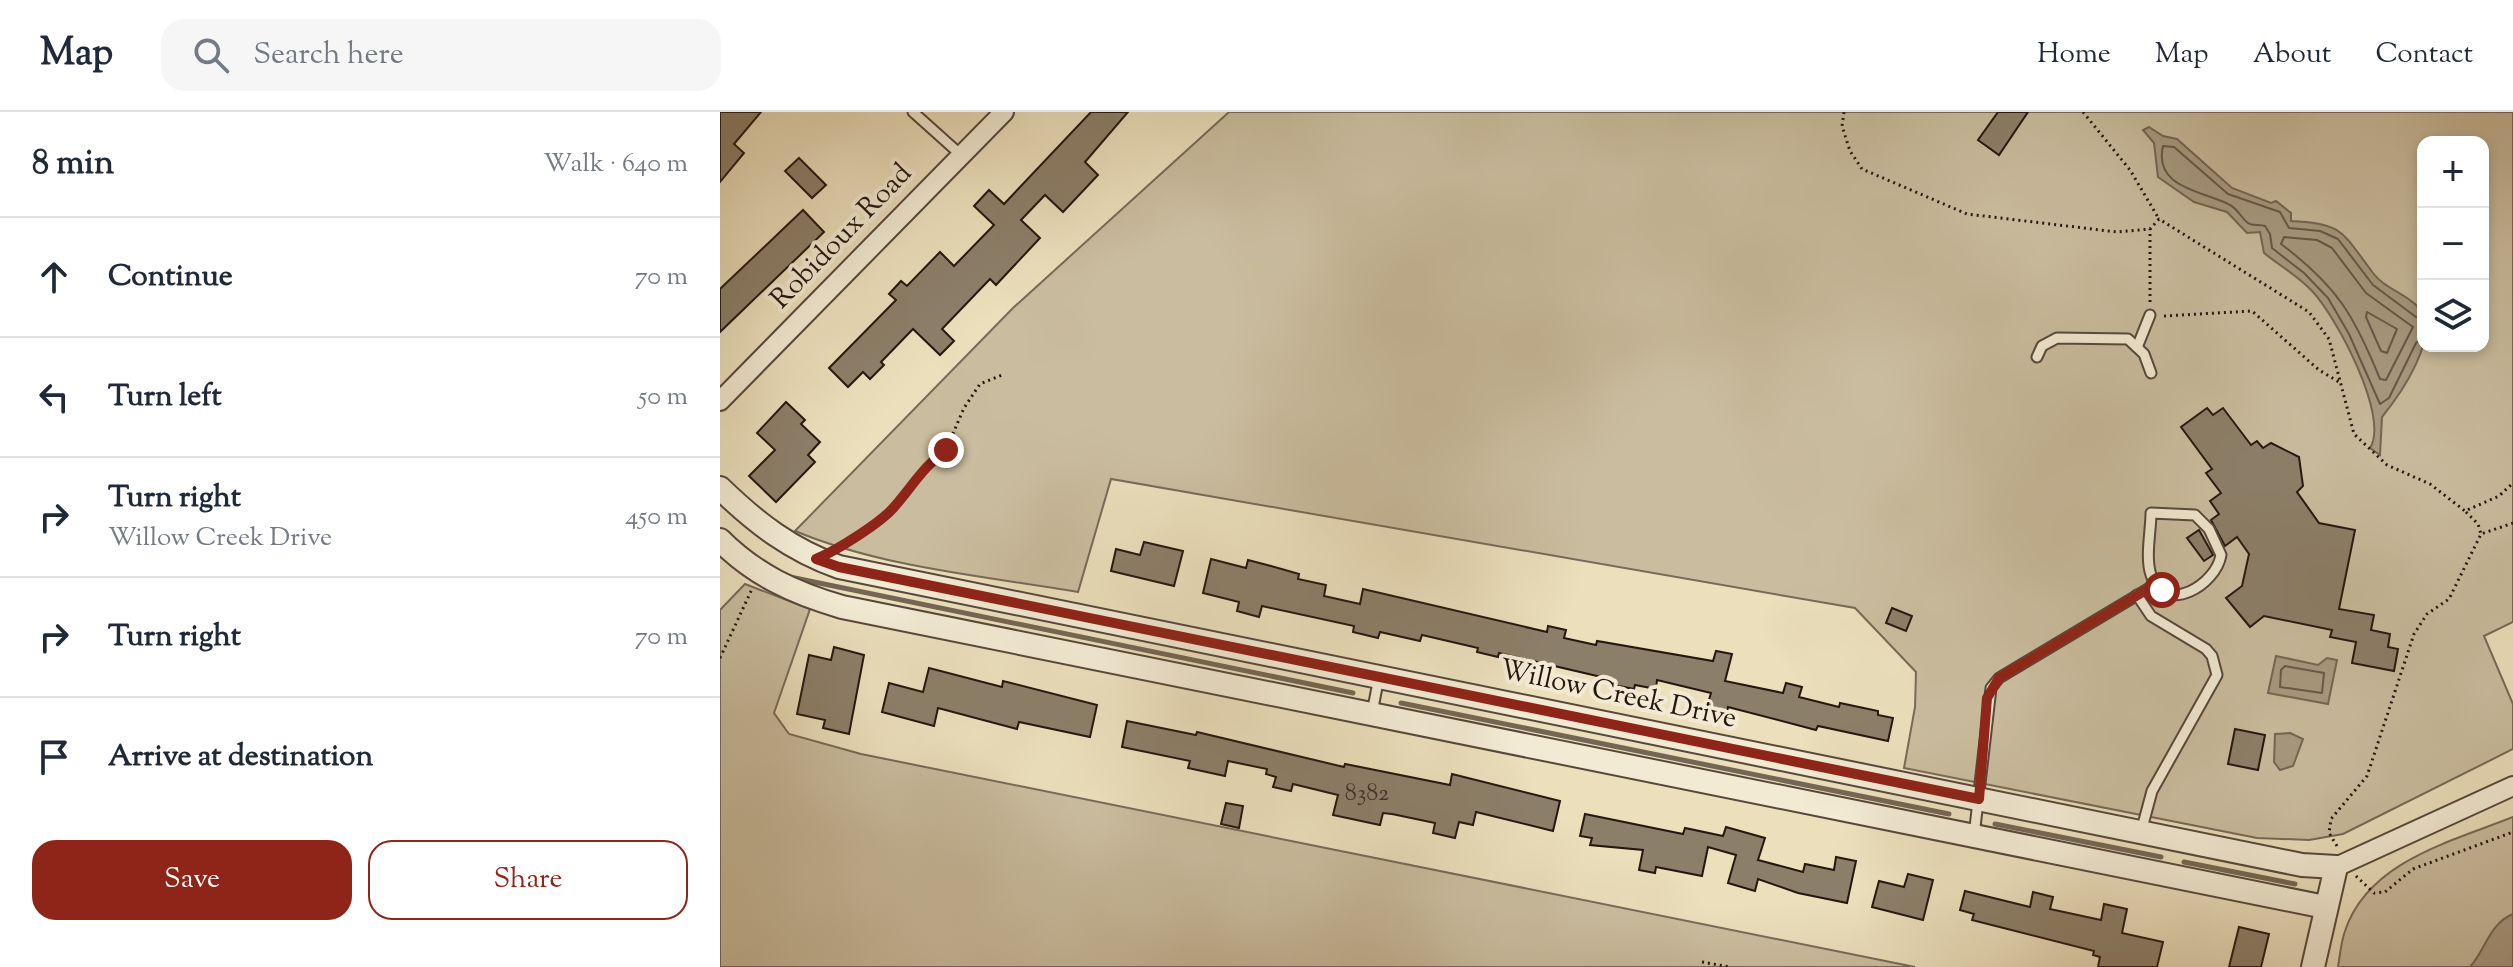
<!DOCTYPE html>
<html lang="en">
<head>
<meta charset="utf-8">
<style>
  body { margin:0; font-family:"Sorts Mill Goudy",serif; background:#f6f6f7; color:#1f2937 }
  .controls { position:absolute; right:24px; top:24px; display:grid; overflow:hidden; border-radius:16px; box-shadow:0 4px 12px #0003 }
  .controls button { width:72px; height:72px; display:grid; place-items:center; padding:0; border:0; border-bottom:2px solid #e0e1e3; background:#fff; color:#1f2937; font:40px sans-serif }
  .stop { position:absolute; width:24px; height:24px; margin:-18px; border:6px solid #8f2418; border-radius:50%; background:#fff }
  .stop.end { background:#8f2418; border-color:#fff; box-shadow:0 2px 8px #0008 }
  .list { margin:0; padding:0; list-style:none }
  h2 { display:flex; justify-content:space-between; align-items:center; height:104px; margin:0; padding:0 32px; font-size:34px }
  h2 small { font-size:26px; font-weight:400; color:#747a83 }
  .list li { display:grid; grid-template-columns:52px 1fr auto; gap:24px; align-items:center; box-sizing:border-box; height:120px; padding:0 32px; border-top:2px solid #e0e1e3 }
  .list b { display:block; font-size:30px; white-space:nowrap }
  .list p { margin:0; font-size:26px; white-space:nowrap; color:#747a83 }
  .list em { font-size:26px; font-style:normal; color:#747a83 }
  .actions { display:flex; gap:16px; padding:24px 32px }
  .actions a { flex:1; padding:18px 0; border:2px solid #8f2418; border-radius:24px; text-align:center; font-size:28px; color:#8f2418 }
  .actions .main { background:#8f2418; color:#fff }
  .icon { flex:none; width:44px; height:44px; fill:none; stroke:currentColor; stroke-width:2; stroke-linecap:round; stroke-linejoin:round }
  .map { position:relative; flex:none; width:1793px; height:855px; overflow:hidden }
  header { display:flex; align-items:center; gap:48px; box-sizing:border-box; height:112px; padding:0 40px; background:#fff; border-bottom:2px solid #e0e1e3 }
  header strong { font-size:38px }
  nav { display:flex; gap:44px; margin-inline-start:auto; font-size:28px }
  .search { width:560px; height:72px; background:#f6f6f7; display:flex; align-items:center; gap:20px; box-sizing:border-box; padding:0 28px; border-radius:24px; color:#747a83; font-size:30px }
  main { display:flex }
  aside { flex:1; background:#fff }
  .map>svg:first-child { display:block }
</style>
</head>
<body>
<header>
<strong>Map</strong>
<div class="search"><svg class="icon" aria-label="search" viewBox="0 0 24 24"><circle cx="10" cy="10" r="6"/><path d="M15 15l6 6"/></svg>Search here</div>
<nav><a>Home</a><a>Map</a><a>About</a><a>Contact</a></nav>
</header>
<main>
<aside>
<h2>8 min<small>Walk · 640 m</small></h2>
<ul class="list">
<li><svg class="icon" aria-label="ahead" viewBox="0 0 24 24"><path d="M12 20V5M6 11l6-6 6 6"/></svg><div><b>Continue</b></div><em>70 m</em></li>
<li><svg class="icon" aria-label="left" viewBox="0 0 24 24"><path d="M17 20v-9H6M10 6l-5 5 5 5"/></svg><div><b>Turn left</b></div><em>50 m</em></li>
<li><svg class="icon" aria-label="right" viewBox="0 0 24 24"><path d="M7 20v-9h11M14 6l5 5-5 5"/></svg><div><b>Turn right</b><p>Willow Creek Drive</p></div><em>450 m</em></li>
<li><svg class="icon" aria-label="right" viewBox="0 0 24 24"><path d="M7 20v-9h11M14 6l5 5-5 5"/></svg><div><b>Turn right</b></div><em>70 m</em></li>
<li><svg class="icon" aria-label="arrive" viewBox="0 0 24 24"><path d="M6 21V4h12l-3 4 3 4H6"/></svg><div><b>Arrive at destination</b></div></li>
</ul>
<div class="actions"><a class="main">Save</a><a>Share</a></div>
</aside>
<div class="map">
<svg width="1793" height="855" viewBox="0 0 1793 855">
  <rect width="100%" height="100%" fill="#ebdfbc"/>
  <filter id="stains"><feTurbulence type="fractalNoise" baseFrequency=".0025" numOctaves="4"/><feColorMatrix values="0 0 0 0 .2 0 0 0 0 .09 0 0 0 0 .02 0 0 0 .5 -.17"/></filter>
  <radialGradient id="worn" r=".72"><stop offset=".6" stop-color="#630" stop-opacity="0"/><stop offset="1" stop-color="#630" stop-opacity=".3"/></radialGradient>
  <!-- green -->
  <g fill="#cabd9f" stroke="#786a58" stroke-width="2" fill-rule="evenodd">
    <path d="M509 0H1793V510L1764 524 1793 592V637L1623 722 1589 728 1537 726 1184 656 1195 595 1196 560 1135 496 391 367 358 480C264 464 164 456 75 419L293 196ZM1703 30H1763V234H1703Z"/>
    <path d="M25 472 90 497 54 601 69 622 141 642 1195 855H0V498Z"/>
    <path d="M1793 705V855H1618C1620 843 1621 830 1625 819 1648 749 1733 729 1793 705Z"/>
  </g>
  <!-- water -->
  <g fill="#a89b82" stroke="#746654" stroke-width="2">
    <path d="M1429 15 1443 24 1457 27 1512 76 1551 91 1556 89 1571 101V109C1625 111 1623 122 1653 161 1665 177 1685 181 1698 195 1723 223 1679 284 1662 305L1660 343 1650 336C1670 305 1616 204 1592 179 1578 164 1560 154 1544 141L1540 120 1527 121 1507 100 1474 90 1438 65 1434 31 1423 18Z"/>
    <path d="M1556 544 1598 553 1607 546 1617 548 1608 592 1548 581Z"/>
    <path d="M1570 621 1583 627 1573 654 1560 658 1554 650 1555 622Z"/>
    <path d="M1793 802V855H1750C1766 837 1769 812 1793 802Z"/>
  </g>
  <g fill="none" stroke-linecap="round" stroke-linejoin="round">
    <!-- shore -->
    <g stroke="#675849" stroke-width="2">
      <path d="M1564 125 1597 128 1612 136 1646 181 1693 215 1666 268 1660 267C1634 203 1617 174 1561 132Z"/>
      <path d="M1647 200 1677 217 1667 241 1661 239 1646 205Z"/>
      <path d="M1703 206 1696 205 1653 173 1618 127 1600 119 1569 116 1560 100 1508 82 1454 35 1443 34C1433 77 1485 79 1510 93 1518 97 1521 106 1528 111 1532 114 1540 112 1545 114L1550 122 1552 136 1584 161 1608 186 1629 222 1660 292 1669 286 1696 231 1703 226"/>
      <path d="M1565 554 1604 561 1602 581 1560 575 1561 558Z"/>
    </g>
    <!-- stream -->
    <g stroke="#746654" stroke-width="5">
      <path d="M70 465 633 581"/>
      <path d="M681 591 1229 702"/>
      <path d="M1275 712 1441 745"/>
      <path d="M1464 750 1575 772"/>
    </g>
  </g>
  <!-- building -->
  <g fill="#8c7f69" stroke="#261610" stroke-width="2">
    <path d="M0 0H41L14 32 24 41 0 70Z"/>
    <path d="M371 0H408L365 50 378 63 343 100 325 83 301 108 320 126 276 173 270 167 222 217 234 229 220 243 193 217 161 250 164 253 150 267 143 260 128 275 109 256 176 188 169 182 181 169 187 174 220 140 234 154 274 113 254 94 269 78 284 92Z"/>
    <path d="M1278 0H1308L1279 43 1258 28Z"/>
    <path d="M79 46 106 73 92 86 65 59Z"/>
    <path d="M83 98 104 120 0 220V177Z"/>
    <path d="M66 290 85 308 81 312 100 330 88 343 95 350 56 390 29 364 55 338 37 321Z"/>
    <path d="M1487 296 1493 303 1503 296 1531 333 1537 329 1543 336 1551 331 1579 345 1583 374 1577 380 1599 411 1635 418 1619 497 1654 503 1651 518 1670 522 1668 535 1678 537 1674 559 1632 551 1636 530 1610 525 1612 518 1544 504 1530 515 1506 486 1522 474 1529 442 1517 425 1505 434 1491 408 1499 402 1490 389 1501 381 1486 361 1492 357 1461 315Z"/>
    <path d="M1479 418 1493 443 1484 449 1467 426Z"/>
    <path d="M424 430 463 439 454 474 391 459 396 437 420 443Z"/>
    <path d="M491 447 526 456 528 448 551 454 579 462 578 467 606 473 604 484 640 492 643 477 827 520 828 514 846 518 844 526 876 533 877 529 993 549 996 539 1012 542 1005 569 1063 581 1066 571 1082 575 1079 585 1119 595 1120 591 1158 599V603L1173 606 1168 629 1098 614 1096 618 1008 595 1007 600 987 595 991 581 937 568 936 577 915 573 914 577 889 572 890 567 779 541 778 545 757 540 758 536 702 523 700 529 660 520 658 526 633 520 634 514 542 494 539 505 517 499 519 490 483 481Z"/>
    <path d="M1172 496 1192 504 1186 519 1166 511Z"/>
    <path d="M114 535 144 543 129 622 103 616 105 608 77 602 89 543 111 548Z"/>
    <path d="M209 556 282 575 283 569 377 593 370 625 299 610 297 617 218 596 214 614 162 600 169 571 203 580Z"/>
    <path d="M407 609 476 623 477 620 624 655 625 652 730 673 732 662 840 689 833 719 756 700 753 713 739 710 735 726 713 721 715 711 672 702 663 701 660 713 613 703 618 683 573 672 571 679 553 675 556 665 546 662 547 657 508 649 505 664 468 656 470 649 402 635Z"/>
    <path d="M1515 617 1545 623 1538 658 1508 652Z"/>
    <path d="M506 691 523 694 519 716 501 712Z"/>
    <path d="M865 702 963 722 965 716 1003 724 1006 715 1045 726 1038 748 1083 760 1085 752 1114 758 1116 745 1136 749 1127 791 1078 781 1038 767 1035 779 1008 771 1016 743 988 735 982 764 936 755 935 761 919 758 923 738 870 733 872 726 860 724Z"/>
    <path d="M1188 762 1213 768 1203 808 1152 795 1159 769 1184 775Z"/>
    <path d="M1245 779 1310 795 1313 780 1333 785 1330 797 1381 808 1384 792 1407 797 1402 821 1443 830 1437 855H1378L1380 845 1373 843 1374 839 1252 808 1254 802 1240 798Z"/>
    <path d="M1519 815 1549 822 1541 855H1509Z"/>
  </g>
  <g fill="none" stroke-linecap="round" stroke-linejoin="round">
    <!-- service casing -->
    <g stroke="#57483b" stroke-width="13">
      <g id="service">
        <path d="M193 0 241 43"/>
        <path d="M1418 233 1430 203"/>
        <path d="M1317 245 1322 234 1337 226 1408 227 1424 242 1431 261"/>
        <path d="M1431 401 1475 403 1489 417 1501 443C1496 473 1445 504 1431 463 1425 445 1431 419 1431 401Z"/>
        <path d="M1417 483 1431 504 1486 537 1492 544 1497 563 1432 679 1421 720"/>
        <path d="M652 601 659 565"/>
        <path d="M1254 724 1271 576 1279 566 1436 472"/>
      </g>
    </g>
    <!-- minor casing -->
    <g stroke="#57483b" stroke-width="22">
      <g id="minor">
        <path d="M0 289 284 0"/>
        <path d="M1616 755 1793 674"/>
      </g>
    </g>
    <!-- tertiary casing -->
    <g stroke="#57483b" stroke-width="26">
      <g id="tertiary">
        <path d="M0 376C36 411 71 438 119 455L1582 753 1616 755 1593 855"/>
        <path d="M0 428C35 463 74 481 122 495L1605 795"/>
      </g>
    </g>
    <!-- path -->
    <g stroke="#261610" stroke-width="3" stroke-dasharray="2 4" stroke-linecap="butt">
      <path d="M1124 0 1122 14 1130 39 1142 57 1247 102 1397 120 1430 117 1439 107 1589 200 1609 227 1634 322 1667 353 1710 372 1745 399 1779 384 1793 371"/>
      <path d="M1363 0 1410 58 1439 107"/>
      <path d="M1430 190V117"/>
      <path d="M1444 204 1532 199 1599 258 1619 270"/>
      <path d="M1746 400 1758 412 1761 422"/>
      <path d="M120 434 175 394 204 354 226 338 244 296 260 272 282 263"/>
      <path d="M0 546 32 477"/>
      <path d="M1617 734 1609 721 1611 707 1647 664 1694 522 1707 502 1729 487 1761 422 1793 411"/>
      <path d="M1636 764 1654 781 1665 780 1693 757 1793 720"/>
      <path d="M982 850 1010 855"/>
    </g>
    <!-- service -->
    <use href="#service" stroke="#f2ead3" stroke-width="9"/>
    <!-- minor -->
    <use href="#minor" stroke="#f2ead3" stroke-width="18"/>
    <!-- tertiary -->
    <use href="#tertiary" stroke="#f2ead3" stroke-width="22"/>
  </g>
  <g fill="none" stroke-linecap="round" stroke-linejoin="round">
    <!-- route -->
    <path stroke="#8f2418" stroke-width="10" d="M226 338C204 354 193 373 175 394 162 410 116 439 96 447L119 455 1259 687 1267 586 1279 566 1436 472 1442 478"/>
  </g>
  <g text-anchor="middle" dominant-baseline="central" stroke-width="8" stroke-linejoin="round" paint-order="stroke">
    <!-- number labels -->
    <g font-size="24" fill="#403026">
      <text x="647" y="682">8382</text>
    </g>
    <!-- street labels -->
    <g font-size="28" fill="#261610" stroke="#f2ead3">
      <text transform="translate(122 125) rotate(-46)">Robidoux Road</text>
      <text transform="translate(898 583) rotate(12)">Willow Creek Drive</text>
    </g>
  </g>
  <rect width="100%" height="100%" filter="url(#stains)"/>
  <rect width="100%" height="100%" fill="url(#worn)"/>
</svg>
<div class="controls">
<button>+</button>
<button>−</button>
<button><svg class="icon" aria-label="layers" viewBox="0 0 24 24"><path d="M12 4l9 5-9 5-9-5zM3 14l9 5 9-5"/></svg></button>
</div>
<div class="stop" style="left:1442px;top:478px"></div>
<div class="stop end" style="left:226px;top:338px"></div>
</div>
</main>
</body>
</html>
